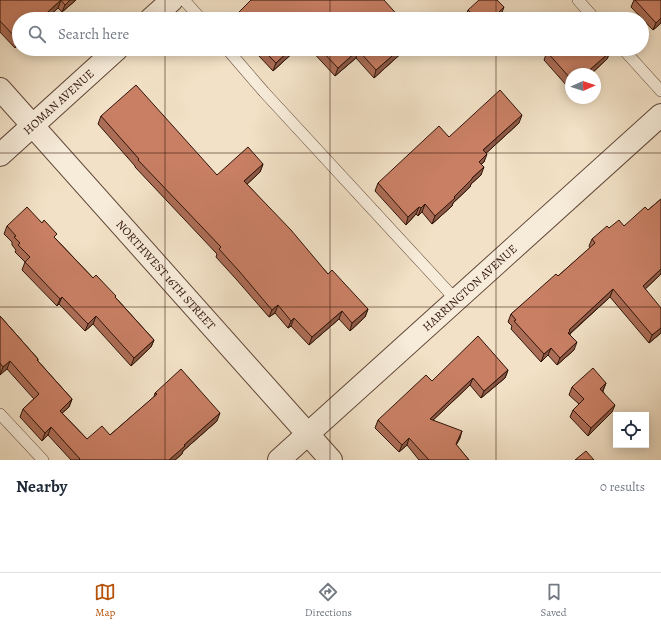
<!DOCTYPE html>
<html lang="en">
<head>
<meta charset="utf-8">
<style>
  body { margin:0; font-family:Alegreya,serif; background:#f2f2f3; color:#1f2937 }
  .controls { position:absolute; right:12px; bottom:12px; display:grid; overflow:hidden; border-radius:0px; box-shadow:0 2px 10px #0003 }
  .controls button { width:36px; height:36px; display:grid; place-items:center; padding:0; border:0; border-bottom:1px solid #e0e1e3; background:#fff; color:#1f2937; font:20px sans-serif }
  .compass { position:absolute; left:565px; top:68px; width:36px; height:36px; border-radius:50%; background:#fff; box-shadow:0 2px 10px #0003; rotate:87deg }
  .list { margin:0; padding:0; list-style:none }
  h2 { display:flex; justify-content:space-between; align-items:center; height:52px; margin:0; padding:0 16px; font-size:17px }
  h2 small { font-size:13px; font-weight:400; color:#747a83 }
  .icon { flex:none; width:22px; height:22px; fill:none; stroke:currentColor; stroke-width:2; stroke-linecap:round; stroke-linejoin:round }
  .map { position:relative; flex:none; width:661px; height:460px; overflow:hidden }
  .search { position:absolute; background:#fff; box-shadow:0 2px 10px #0003; left:12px; right:12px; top:12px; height:44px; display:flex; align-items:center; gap:10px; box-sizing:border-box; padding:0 14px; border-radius:22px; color:#747a83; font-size:15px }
  .sheet { height:112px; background:#fff }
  nav { display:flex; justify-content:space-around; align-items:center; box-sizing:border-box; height:56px; border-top:1px solid #e0e1e3; background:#fff; font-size:11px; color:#747a83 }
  nav a { display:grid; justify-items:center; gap:2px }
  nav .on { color:#b45309 }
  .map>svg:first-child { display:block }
</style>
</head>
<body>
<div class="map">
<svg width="661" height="460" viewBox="0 0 661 460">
  <rect width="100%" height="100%" fill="#f2e1c6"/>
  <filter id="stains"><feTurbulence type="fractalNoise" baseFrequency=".005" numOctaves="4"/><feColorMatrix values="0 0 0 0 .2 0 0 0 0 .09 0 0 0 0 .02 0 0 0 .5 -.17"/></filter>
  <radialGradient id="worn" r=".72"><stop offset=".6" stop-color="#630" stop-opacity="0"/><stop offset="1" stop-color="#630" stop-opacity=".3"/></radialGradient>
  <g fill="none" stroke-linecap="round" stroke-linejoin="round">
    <!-- service casing -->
    <g stroke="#604738" stroke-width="12">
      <g id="service">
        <path d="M184 0 201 19"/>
        <path d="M578 0 595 19"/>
        <path d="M227 49 264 92 456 300"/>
        <path d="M623 49 661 91"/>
        <path d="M0 414 43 460"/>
      </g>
    </g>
    <!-- minor casing -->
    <g stroke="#604738" stroke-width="24">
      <g id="minor">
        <path d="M151 19 172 0"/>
        <path id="s1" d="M0 89 331 460"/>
        <path id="s2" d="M0 155 117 49"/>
        <path id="s3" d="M279 460 661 115"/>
      </g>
    </g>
    <!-- service -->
    <use href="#service" stroke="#f7ecda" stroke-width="11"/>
    <!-- minor -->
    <use href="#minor" stroke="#f7ecda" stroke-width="22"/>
  </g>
  <!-- wall -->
  <g fill="#ac6d56" stroke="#2f1409">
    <path d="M0 0H76L62 12 58 8 15 48 0 32Z"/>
    <path d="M634 0H661V23L653 30 631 7Z"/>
    <path d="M468 10 501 15 497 19H466L465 18Z"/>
    <path d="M236 15 401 19H234Z"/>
    <path d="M258 49H297L273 71 259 56 261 51Z"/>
    <path d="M310 49H406L374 78 356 58 335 76Z"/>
    <path d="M547 52H610L607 59 591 74H571V82L567 86 544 60Z"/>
    <path d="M101 116 217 175 263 164 260 172 247 184 328 274 368 309 365 317 350 331 339 319 309 345 291 326 288 328 275 313 269 317 236 279 216 257 217 254 135 167V166L98 124Z"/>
    <path d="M519 123 486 153 484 162 481 164V175L471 184 470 187 453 203 452 206 432 224 422 212 418 216 416 214 406 225 375 191 378 183 449 137Z"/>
    <path d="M661 199V274L645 289 661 333 649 343 610 297 570 334 574 350 557 365 548 355 541 362 511 329 512 326 508 322 511 314 558 276 590 248 589 246 592 239 609 228 624 226 648 210Z"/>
    <path d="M7 226 56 239 93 278 116 298 154 340 151 347 131 366 93 324 85 331 59 304 57 306 22 270 25 262 15 252 16 250 12 245V242L4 234Z"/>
    <path d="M0 316 38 359V361L72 399 69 407 62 413 87 439 110 435 154 397 155 393 217 421 183 451 182 454 175 460H71L48 435 42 441 20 417 23 409 34 399 7 369 0 374Z"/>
    <path d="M508 370 505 378 481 398 470 385 433 420 460 438 456 445 469 460H419L407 445 399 452 375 428 378 420 432 381Z"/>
    <path d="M606 383 603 391 612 412 588 436 570 417 573 410 579 404 569 395 572 387Z"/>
  </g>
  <!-- shaded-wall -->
  <g fill="#8c5946" stroke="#2f1409">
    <path d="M61 0 58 8 46 19H40Z"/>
    <path d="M70 0H76L62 12 65 5Z"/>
    <path d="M504 7 501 15 497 19H492Z"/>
    <path d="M661 18V23L653 30 656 23Z"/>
    <path d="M19 39V44L15 48 18 40Z"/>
    <path d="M291 49H297L273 71 276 63Z"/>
    <path d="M400 49H406L374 78 376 70Z"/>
    <path d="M358 50 356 58 335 76 338 68Z"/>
    <path d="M610 52 607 59 591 74H585Z"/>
    <path d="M580 69 578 74H574Z"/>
    <path d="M571 77V82L567 86 570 78Z"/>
    <path d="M522 115 519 123 481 158 483 150Z"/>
    <path d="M487 154 484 162 476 169 479 162Z"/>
    <path d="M263 164 260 172 242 189 244 181Z"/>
    <path d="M484 167 481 175 471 184 470 187 453 203 452 206 432 224 435 216 472 178Z"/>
    <path d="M425 204 422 212 418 216 421 208Z"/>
    <path d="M419 207 416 214 406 225 408 217Z"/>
    <path d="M661 269V274L640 294 643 286Z"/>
    <path d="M613 289 610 297 568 335 569 330Z"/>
    <path d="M62 297 59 304 57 306 60 299Z"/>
    <path d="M278 305 275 313 269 317 272 310Z"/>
    <path d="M368 309 365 317 350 331 352 323Z"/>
    <path d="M342 311 339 319 309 345 312 337Z"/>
    <path d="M96 316 93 324 85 331 88 324Z"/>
    <path d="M294 318 291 326 288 328 291 321Z"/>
    <path d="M661 328V333L649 343 652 335Z"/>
    <path d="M154 340 151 347 131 366 134 358Z"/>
    <path d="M577 342 574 350 557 365 560 358Z"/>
    <path d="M551 348 548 355 541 362 544 354Z"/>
    <path d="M10 361 7 369 0 375 3 367Z"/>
    <path d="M508 370 505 378 481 398 484 391Z"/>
    <path d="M473 378 470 385 427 426 430 419Z"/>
    <path d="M606 383 603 390 598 396 600 389Z"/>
    <path d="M72 399 69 407 57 418 60 411Z"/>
    <path d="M615 405 612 412 588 436 591 428Z"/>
    <path d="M220 413 217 421 183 451 182 454 175 460H169L184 445Z"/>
    <path d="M51 427 48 435 42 441 45 433Z"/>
    <path d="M462 431 460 438 453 451 456 444Z"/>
    <path d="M409 438 407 445 399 452 402 445Z"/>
  </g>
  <!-- building -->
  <g fill="#c87f64" stroke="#2f1409">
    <path d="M0 0H61L40 19H19V39L18 40 0 21Z"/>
    <path d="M61 0H70L65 5Z"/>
    <path d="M251 0H384L401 19H240L236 15Z"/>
    <path d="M479 0H497L504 7 492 19H477L468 10Z"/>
    <path d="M635 0H661V18L656 23Z"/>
    <path d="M262 49H291L276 63Z"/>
    <path d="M320 49H400L376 70 358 50 338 68Z"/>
    <path d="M550 49H608L610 52 585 74H584L580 69 574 74H571V77L570 78 547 52Z"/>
    <path d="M136 85 217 175 248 147 263 164 244 181 291 230 328 274 332 270 368 309 352 323 342 311 312 337 294 318 291 321 278 305 272 310 239 271 219 249 221 247 138 160 139 159 101 116Z"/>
    <path d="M500 90 522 115 483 150 487 154 479 162 484 167 472 178V179L454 197 455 198 435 216 425 204 421 208 419 207 408 217 378 183 439 126 449 137Z"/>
    <path d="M661 199V269L643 286 661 308V328L652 335 613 289 569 330 570 331 568 333 577 342 560 358 551 348 544 354 514 321 516 320 511 314 556 274 558 276 595 243 592 239 607 226 609 228 619 220 624 226 645 207 648 210Z"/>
    <path d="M27 207 42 223 44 220 57 234 54 237 93 278 96 275 116 296 115 297 154 340 134 358 96 316 88 324 62 297 60 299 25 262 30 257 18 245 20 243 14 237 16 236 7 226Z"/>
    <path d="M0 316 38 359 37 360 72 399 60 411 87 439 102 426 110 435 157 394 155 393 181 369 220 413 184 445 185 446 169 460H79L80 459 51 427 45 433 23 409 39 394 10 361 3 367 0 363Z"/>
    <path d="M478 336 508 370 484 391 473 378 430 419 462 431 456 444 469 460H429L409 438 402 445 378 420 426 375 432 381Z"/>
    <path d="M593 368 606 383 600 389 615 405 591 428 573 410 584 399 572 387Z"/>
    <path d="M586 451 594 460H575Z"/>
  </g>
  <!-- grid -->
  <path fill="none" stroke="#2f1409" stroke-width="1" stroke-opacity="0.55" d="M165 0V19M330 0V19M496 0V19M165 49V460M330 49V460M496 49V460M0 153H661M0 307H661"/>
  <g text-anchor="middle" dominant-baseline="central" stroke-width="3" stroke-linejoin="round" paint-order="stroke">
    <!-- street labels -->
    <g font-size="12" fill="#2f1409" stroke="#f7ecda">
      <text stroke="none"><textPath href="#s2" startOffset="79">HOMAN AVENUE</textPath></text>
      <text stroke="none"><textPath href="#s1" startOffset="249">NORTHWEST 16TH STREET</textPath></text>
      <text stroke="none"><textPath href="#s3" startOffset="257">HARRINGTON AVENUE</textPath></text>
    </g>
  </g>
  <rect width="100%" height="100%" filter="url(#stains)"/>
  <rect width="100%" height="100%" fill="url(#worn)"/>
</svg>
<div class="controls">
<button><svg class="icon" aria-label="locate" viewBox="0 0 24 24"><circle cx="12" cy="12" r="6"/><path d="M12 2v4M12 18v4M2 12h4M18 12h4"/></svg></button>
</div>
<svg class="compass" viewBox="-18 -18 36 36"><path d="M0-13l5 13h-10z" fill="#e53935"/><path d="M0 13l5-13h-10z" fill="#747a83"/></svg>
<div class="search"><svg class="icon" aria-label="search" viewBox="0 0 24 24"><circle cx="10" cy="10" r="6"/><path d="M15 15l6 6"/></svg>Search here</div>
</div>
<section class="sheet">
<h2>Nearby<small>0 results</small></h2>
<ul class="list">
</ul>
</section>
<nav>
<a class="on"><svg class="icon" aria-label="map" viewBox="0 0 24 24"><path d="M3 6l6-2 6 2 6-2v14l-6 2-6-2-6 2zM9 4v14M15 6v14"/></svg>Map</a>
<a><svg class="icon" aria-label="directions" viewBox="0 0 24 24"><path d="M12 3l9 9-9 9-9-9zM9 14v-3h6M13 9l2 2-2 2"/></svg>Directions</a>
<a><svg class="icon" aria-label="saved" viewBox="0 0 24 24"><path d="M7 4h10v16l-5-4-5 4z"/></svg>Saved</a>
</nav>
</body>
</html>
